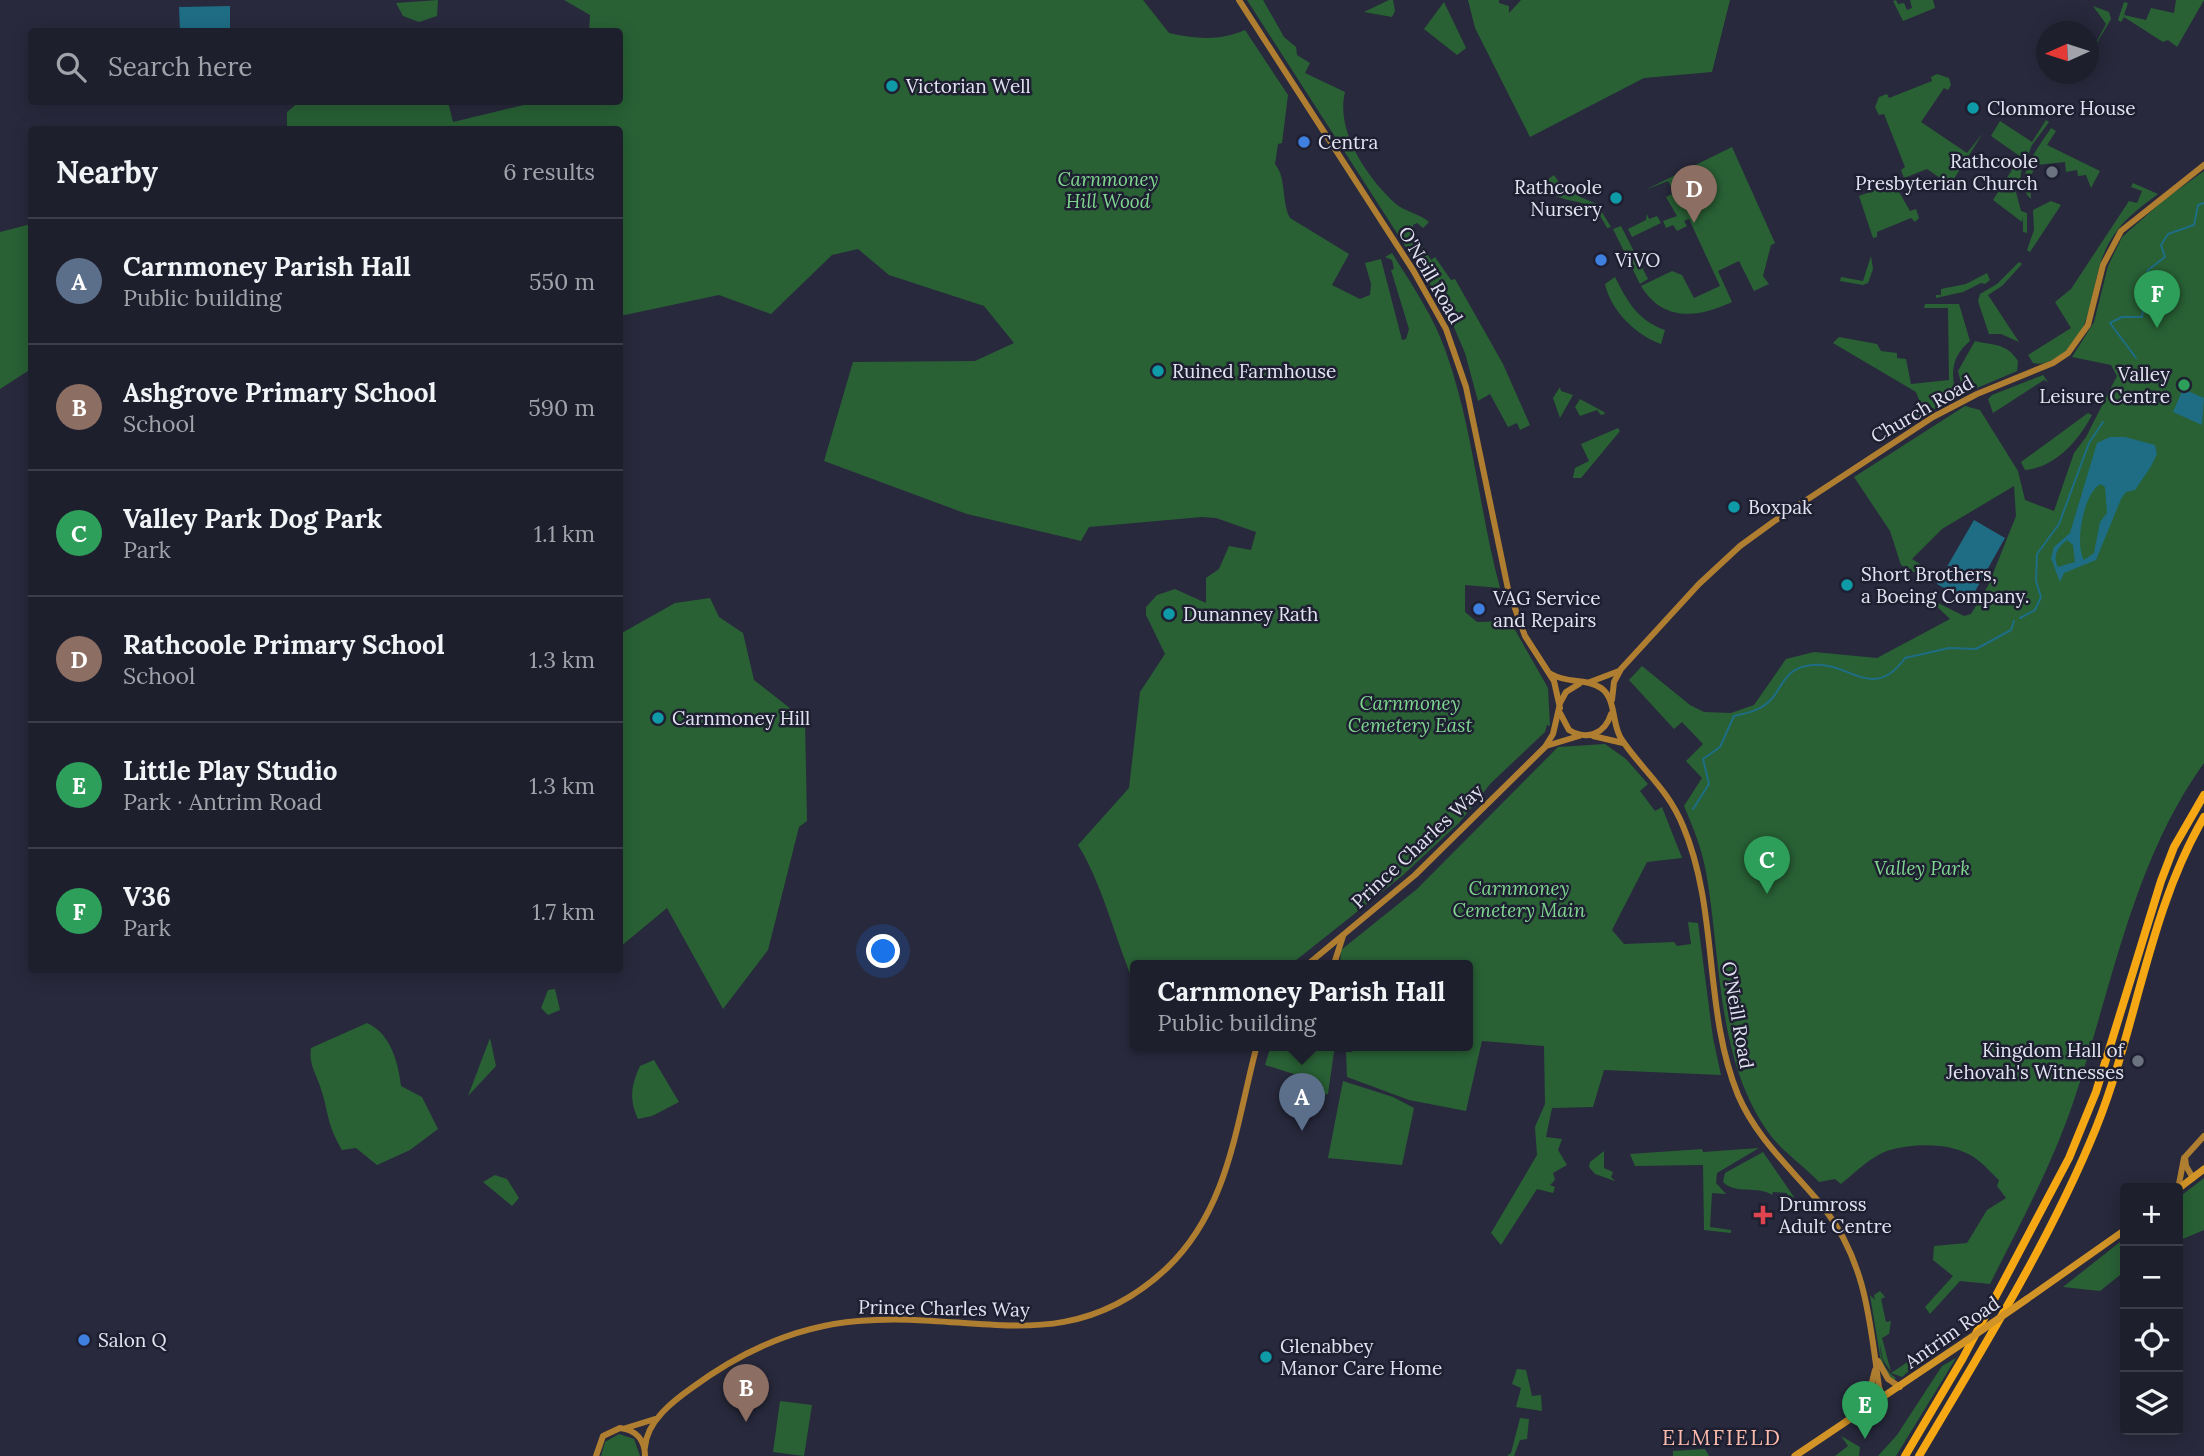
<!DOCTYPE html>
<html lang="en">
<head>
<meta charset="utf-8">
<style>
  body { margin:0; font-family:Lora,serif; background:#2b2c39; color:#f1f3f6 }
  .controls { position:absolute; right:21px; bottom:21px; display:grid; overflow:hidden; border-radius:7px; box-shadow:0 4px 18px #0003 }
  .controls button { width:63px; height:63px; display:grid; place-items:center; padding:0; border:0; border-bottom:2px solid #3c3d49; background:#1e1f2d; color:#f1f3f6; font:35px sans-serif }
  .compass { position:absolute; left:2036px; top:21px; width:63px; height:63px; border-radius:50%; background:#1e1f2d; box-shadow:0 4px 18px #0003; rotate:267deg }
  .you { position:absolute; left:884px; top:952px; width:24px; height:24px; margin:-18px; border:5px solid #fff; border-radius:50%; background:#1a73e8; box-shadow:0 0 0 10px #1a73e833 }
  .badge { display:grid; place-items:center; width:46px; height:46px; border-radius:50%; background:#b45309; color:#fff; font-size:23px; font-weight:700 }
  .pin { position:absolute; translate:-50% -58px; filter:drop-shadow(0 2px 4px #0008) }
  .pin::after { content:''; position:absolute; top:37px; width:24px; height:21px; background:inherit; clip-path:polygon(0 0,100% 0,50% 100%) }
  .popup { position:absolute; left:1130px; top:960px; width:343px; height:91px; box-sizing:border-box; display:grid; place-content:center; border-radius:7px; background:#1e1f2d; filter:drop-shadow(0 2px 5px #0005); font-size:23px; white-space:nowrap; color:#a1a2aa }
  .popup b { font-size:26px; color:#f1f3f6 }
  .popup::after { content:''; position:absolute; left:50%; top:100%; margin-left:-14px; border:14px solid transparent; border-top-color:#1e1f2d }
  .list { margin:0; padding:0; list-style:none }
  h2 { display:flex; justify-content:space-between; align-items:center; height:91px; margin:0; padding:0 28px; font-size:30px }
  h2 small { font-size:23px; font-weight:400; color:#a1a2aa }
  .list li { display:grid; grid-template-columns:46px 1fr auto; gap:21px; align-items:center; box-sizing:border-box; height:126px; padding:0 28px; border-top:2px solid #3c3d49 }
  .list b { display:block; font-size:26px; white-space:nowrap }
  .list p { margin:0; font-size:23px; white-space:nowrap; color:#a1a2aa }
  .list em { font-size:23px; font-style:normal; color:#a1a2aa }
  .icon { flex:none; width:38px; height:38px; fill:none; stroke:currentColor; stroke-width:2; stroke-linecap:round; stroke-linejoin:round }
  .map { position:relative; flex:none; width:2204px; height:1456px; overflow:hidden }
  .search { position:absolute; background:#1e1f2d; box-shadow:0 4px 18px #0003; left:28px; top:28px; width:595px; height:77px; display:flex; align-items:center; gap:18px; box-sizing:border-box; padding:0 24px; border-radius:7px; color:#a1a2aa; font-size:26px }
  .panel { position:absolute; background:#1e1f2d; box-shadow:0 4px 18px #0003; left:28px; top:126px; width:595px; height:847px; border-radius:7px }
  .map>svg:first-child { display:block }
</style>
</head>
<body>
<div class="map">
<svg width="2204" height="1456" viewBox="0 0 2204 1456">
  <rect width="100%" height="100%" fill="#28293c"/>
  <!-- green -->
  <g fill="#296135">
    <path d="M438 0 437 16 419 22 403 16 396 3Z"/>
    <path d="M564 0H1143L1169 33C1195 39 1220 41 1245 30L1288 95 1282 143 1278 144 1275 164C1287 179 1281 201 1290 218L1349 254 1332 285 1360 299 1370 295 1371 284 1365 263 1381 259 1402 340 1406 339 1409 329 1391 270 1394 269 1392 260 1385 257 1392 253C1412 285 1434 317 1446 352 1473 428 1479 510 1500 588L1465 585V612L1477 622 1510 621 1548 688 1550 726 1547 725 1545 732 1491 783 1459 823 1402 876 1290 965H1136V987C1115 941 1105 889 1078 845L1129 788 1140 692 1165 654 1146 615V607L1157 595 1175 589 1206 603V578L1219 569 1229 546 1251 550 1256 532 1216 518 1202 517 1089 527 1081 541 967 514 824 461 853 362 975 361 1014 343 984 306 889 275 858 249 832 255 771 314 719 295 620 316V130L287 129V112L299 102H448L453 122 536 102H620V32L589 31 590 15Z"/>
    <path d="M1247 0H1263L1284 37 1296 47 1297 55 1310 63 1305 73 1345 92C1335 131 1368 179 1396 204 1405 212 1421 214 1429 222L1423 228 1417 223 1413 225 1414 235 1422 240 1419 242 1431 260 1435 257 1451 280 1455 279 1503 364 1530 425 1520 430 1517 423 1508 427 1490 394 1478 401 1465 353 1447 311Z"/>
    <path d="M1389 0H1393L1395 11 1392 17 1364 12Z"/>
    <path d="M1468 0H1499V3L1509 6V13L1521 0H1730L1712 72 1644 78 1530 137 1475 28Z"/>
    <path d="M1896 0 1898 4 1904 3 1907 10 1912 8 1910 0H1933L1935 8 1903 21 1893 1Z"/>
    <path d="M2176 0H2204L2177 47 2168 40 2163 42 2124 17 2121 22 2118 20 2124 2 2128 3 2124 15 2146 20 2151 8 2174 13Z"/>
    <path d="M1444 2 1466 48 1457 55 1424 29Z"/>
    <path d="M2093 6 2109 12 2111 19 2089 56 2106 24Z"/>
    <path d="M1937 74 1949 78 1951 85 1948 90 1944 88 1921 122 1967 153 1983 133 1950 185 1927 169 1904 178 1901 170 1905 167 1884 114 1879 115 1875 107 1879 97 1887 94 1889 98 1932 81 1931 77Z"/>
    <path d="M2046 120 2049 122 2032 145 2021 172 2020 185H2014L2021 211 2027 213V233L2023 232V217L2022 222 1993 200 2015 165 2017 171 2027 149 2021 157 1991 136 2000 121 2032 142Z"/>
    <path d="M2051 128 2056 131 2047 145 2100 171 2091 188 2086 175 2078 176 2077 170 2066 172 2065 162 2036 165 2030 178 2031 199C2010 181 2041 144 2051 128Z"/>
    <path d="M1732 147 1775 243 1771 245 1763 276 1769 284 1754 291 1739 261 1718 271 1732 302C1698 318 1663 322 1641 286L1672 271 1682 275 1694 298 1720 286 1689 219 1684 221 1687 226 1677 231 1673 225 1666 228 1663 221 1677 216 1666 197 1674 193 1668 181 1645 190Z"/>
    <path d="M2204 171V763C2133 861 2112 987 2074 1100 2053 1163 2020 1224 1990 1284L1960 1281 1930 1314 1925 1307 1953 1276 1933 1260 1934 1246 1967 1243 1987 1210 2006 1198 1997 1186 1999 1180C1991 1173 1984 1164 1975 1158 1953 1142 1915 1143 1890 1150 1872 1155 1855 1173 1841 1184L1835 1179 1819 1182C1800 1162 1779 1150 1764 1126 1716 1052 1721 956 1706 872 1702 849 1693 827 1684 806L1702 778 1686 761 1703 744 1682 722 1674 729 1629 680 1642 666 1690 705 1704 712 1731 713 1754 705 1786 659 1814 652 1877 658 1950 619 1928 598 1964 616 1971 614 1988 586 2016 516 2014 486 1942 529 1912 559 1928 569 1927 573 1921 576 1901 565 1890 531 1854 477 1965 406 1980 410 2018 471 2025 500 2054 511 2074 453 2086 437 2117 376 2111 365 2072 357 2094 322 2108 266 2122 237 2165 199Z"/>
    <path d="M1554 175 1562 187 1570 188 1573 193 1577 191 1580 197 1597 204 1611 227 1607 228C1591 195 1579 207 1551 194L1544 182Z"/>
    <path d="M1894 183 1910 211 1916 209 1919 218 1915 222 1911 218 1877 232V237L1873 238 1859 196Z"/>
    <path d="M2133 183 2158 194C2142 206 2125 218 2114 235 2086 273 2101 335 2054 359 2046 363 2041 365 2033 363L2028 355 2071 328 2055 302 2071 289 2129 201 2137 203 2142 191 2131 187Z"/>
    <path d="M2051 201 2061 205 2030 252 2027 250 2034 230 2033 210Z"/>
    <path d="M1647 214 1649 219 1657 216 1661 223 1632 237 1628 229 1646 220Z"/>
    <path d="M31 224V369L0 389V232Z"/>
    <path d="M1621 226 1648 279 1640 284 1613 229Z"/>
    <path d="M1871 256 1873 269 1868 283 1863 285 1840 281 1841 277 1863 281Z"/>
    <path d="M2019 262 2022 264 2002 286 1988 295 2019 342 2001 334H1989L1978 301 1980 294 1997 284Z"/>
    <path d="M1987 273 1990 280 1985 284 1981 283 1963 292 1936 298V295H1941V289L1966 284Z"/>
    <path d="M1615 277C1627 301 1638 321 1665 330L1661 344C1636 335 1611 311 1605 284Z"/>
    <path d="M1925 304H1959L1970 341C1951 357 1951 372 1956 395L1915 422 1912 420 1921 405 1916 392 1833 343 1839 337 1877 344 1881 351 1897 353V358L1906 359 1911 384 1949 380 1948 308H1924Z"/>
    <path d="M1975 341C1993 346 2006 342 2018 361L2017 371 1970 391H1963L1958 371Z"/>
    <path d="M2043 375 2048 382 2044 380 1993 413 1988 399 1992 395Z"/>
    <path d="M1560 387 1561 391 1573 395 1560 418 1553 398Z"/>
    <path d="M1580 399 1604 412 1605 414 1601 415 1597 410 1580 416 1575 407Z"/>
    <path d="M2088 413 2092 415C2078 441 2056 467 2025 470L2021 462Z"/>
    <path d="M1618 428 1620 431 1581 478H1573L1575 468 1589 461 1581 444Z"/>
    <path d="M710 598 719 617 743 633 754 680 805 720 807 821 799 827 768 950 723 1009 667 908 620 947V634L675 603Z"/>
    <path d="M1605 744 1626 759 1648 784 1640 791 1655 811 1662 807 1682 858 1647 862 1612 930 1624 944 1674 942 1677 946 1691 944 1688 922 1698 923 1713 1038 1721 1075 1604 1070 1593 1107 1552 1108 1546 1137 1562 1139 1558 1150 1567 1165 1553 1173 1555 1180 1550 1185 1555 1187 1553 1193 1537 1189 1501 1245 1491 1233 1537 1155 1535 1127 1545 1104 1544 1046 1482 1041 1466 1111 1409 1100 1347 1077 1346 1052H1352V1045H1468V965H1340L1341 950 1417 889 1558 747Z"/>
    <path d="M555 989 560 1010 548 1015 541 1008 548 990Z"/>
    <path d="M367 1023C391 1034 398 1062 401 1086L422 1097 438 1129 410 1150 377 1165 356 1148 342 1150C326 1123 329 1112 320 1086 315 1071 309 1065 311 1048Z"/>
    <path d="M490 1038 496 1066 468 1096Z"/>
    <path d="M1271 1045H1335L1328 1094 1320 1096 1310 1079 1265 1065Z"/>
    <path d="M654 1060 679 1102 652 1116 638 1119C629 1100 631 1085 640 1066Z"/>
    <path d="M1343 1081 1393 1097 1414 1108 1402 1165 1328 1158Z"/>
    <path d="M1759 1148 1717 1173 1716 1183 1726 1194 1712 1193 1710 1227 1731 1230V1233L1704 1230 1703 1165 1635 1166 1630 1154 1702 1149 1703 1152Z"/>
    <path d="M1604 1151V1168L1613 1172 1611 1177 1615 1181 1595 1174 1589 1167 1590 1162Z"/>
    <path d="M1763 1152 1794 1197 1787 1200V1193L1773 1192 1772 1195C1757 1185 1736 1195 1723 1182L1725 1173Z"/>
    <path d="M495 1175 507 1179 519 1198 512 1206 483 1182Z"/>
    <path d="M2204 1178V1230L2178 1241V1198Z"/>
    <path d="M2125 1238V1271L2100 1291 2063 1287Z"/>
    <path d="M1880 1291 1885 1297 1881 1299 1886 1322 1891 1321 1889 1334 1882 1338 1891 1372 1883 1360 1880 1345C1880 1357 1884 1371 1896 1378L1893 1381 1881 1362 1870 1295 1875 1300 1874 1295Z"/>
    <path d="M1956 1358 1896 1456H1878L1897 1435 1942 1366Z"/>
    <path d="M1912 1359 1919 1366 1915 1369 1913 1367 1902 1377 1891 1373Z"/>
    <path d="M1517 1369 1526 1370 1532 1396 1541 1395 1542 1411 1516 1407 1521 1388 1512 1384Z"/>
    <path d="M780 1401 812 1405 804 1456 773 1452Z"/>
    <path d="M1520 1418 1529 1419 1527 1439 1520 1440 1514 1456H1507L1511 1453Z"/>
    <path d="M619 1434 634 1439 640 1456H601L605 1442Z"/>
    <path d="M1841 1436 1860 1447 1859 1456H1835L1848 1446Z"/>
    <path d="M1705 1449 1709 1456H1673V1451Z"/>
  </g>
  <!-- water -->
  <g fill="#1e6d84" fill-rule="evenodd">
    <path d="M230 6V31H180L179 7Z"/>
    <path d="M2183 389 2204 398 2202 425 2173 412Z"/>
    <path d="M2110 437H2125L2155 445 2157 454 2150 468 2135 490 2126 492 2121 499 2096 560 2064 573 2060 582 2051 558 2054 547 2070 533 2097 443ZM2101 484 2105 487 2107 513 2100 522 2094 553 2084 560C2074 544 2084 491 2101 484ZM2067 540 2073 545 2075 562 2058 567C2052 556 2058 547 2067 540Z"/>
    <path d="M1974 520 2005 538 1969 602 1937 584Z"/>
  </g>
  <g fill="none" stroke-linecap="round" stroke-linejoin="round">
    <!-- stream -->
    <g stroke="#1e6d84" stroke-width="2">
      <path d="M2136 358 2110 323 2122 317H2142L2148 270 2165 257 2161 245 2168 234 2194 225 2198 205 2204 203"/>
      <path d="M2020 618 2035 610 2041 597 2036 581 2037 554 2059 524 2089 443 2103 422"/>
      <path d="M1693 809 1709 784 1703 759 1720 747 1734 716C1742 714 1753 712 1760 708 1784 696 1778 668 1812 665 1849 661 1873 703 1905 658L1949 648 1976 649 2011 630 2014 621"/>
    </g>
    <!-- secondary -->
    <g stroke="#af7e30" stroke-width="6">
      <path d="M1239 0 1413 270 1446 329 1466 387 1508 589 1525 636 1554 681 1560 708"/>
      <path d="M1551 674C1568 684 1587 678 1601 688 1617 699 1611 725 1622 740 1643 771 1668 789 1683 826 1719 911 1703 1009 1738 1095 1757 1140 1794 1171 1824 1208 1866 1262 1870 1322 1879 1387L1883 1398"/>
      <path d="M1590 682 1619 671"/>
      <path d="M1612 700 1614 682 1621 669 1699 584 1740 546 1773 522 1933 417 1977 394 2053 363 2068 353 2088 325 2103 265 2121 231 2204 165"/>
      <path d="M1560 703 1566 692 1579 684"/>
      <path d="M1560 713 1569 730C1587 741 1605 734 1611 714"/>
      <path d="M1593 736 1623 743"/>
      <path d="M1546 746 1579 736"/>
      <path d="M1334 964 1343 936"/>
      <path d="M1307 965 1415 875 1545 747 1553 734 1559 708"/>
      <path d="M2193 1178 2186 1166 2185 1157 2204 1136"/>
      <path d="M2178 1189 2184 1158"/>
      <path d="M1878 1361 1888 1379 1900 1387"/>
      <path d="M1865 1410 1875 1370"/>
      <path d="M626 1428 655 1419"/>
      <path d="M645 1447C647 1421 673 1401 693 1387 742 1351 797 1326 858 1321 973 1310 1067 1362 1167 1268 1229 1209 1236 1124 1257 1045"/>
      <path d="M596 1456 603 1436 620 1428C636 1430 645 1440 645 1456"/>
    </g>
    <!-- primary -->
    <g stroke="#d39427" stroke-width="7">
      <path d="M2178 1189 2204 1169"/>
      <path d="M2027 1299 2125 1230"/>
      <path d="M1795 1456 1966 1341"/>
    </g>
    <!-- highway -->
    <g stroke="#f5a813" stroke-width="8">
      <path d="M1905 1456 1963 1358 2069 1158 2096 1092 2161 881 2174 847 2204 795"/>
      <path d="M1919 1456C1981 1351 2050 1241 2096 1128 2137 1026 2148 913 2204 817"/>
    </g>
    <!-- primary-bridge -->
    <path stroke="#d39427" stroke-width="7" d="M1966 1341 2027 1299"/>
  </g>
  <!-- markers -->
  <g fill="#0f9aa8" stroke="#1f1f32" stroke-width="2.5">
    <circle cx="892" cy="86" r="7"/>
    <circle cx="1973" cy="108" r="7"/>
    <circle cx="1616" cy="198" r="7"/>
    <circle cx="1158" cy="371" r="7"/>
    <circle cx="1734" cy="507" r="7"/>
    <circle cx="1847" cy="585" r="7"/>
    <circle cx="1169" cy="614" r="7"/>
    <circle cx="658" cy="718" r="7"/>
    <circle cx="1266" cy="1357" r="7"/>
  </g>
  <g fill="#3f7fe0" stroke="#1f1f32" stroke-width="2.5">
    <circle cx="1304" cy="142" r="7"/>
    <circle cx="1601" cy="260" r="7"/>
    <circle cx="1479" cy="609" r="7"/>
    <circle cx="84" cy="1340" r="7"/>
  </g>
  <g fill="#6b7280" stroke="#1f1f32" stroke-width="2.5">
    <circle cx="2052" cy="172" r="7"/>
    <circle cx="2138" cy="1061" r="7"/>
  </g>
  <circle fill="#2e9e5b" stroke="#1f1f32" stroke-width="2.5" cx="2184" cy="385" r="7"/>
  <path fill="#e0444e" stroke="#1f1f32" stroke-width="2.5" d="M1759.5 1204.5h7v7h7v7h-7v7h-7v-7h-7v-7h7z"/>
  <g text-anchor="middle" dominant-baseline="central" stroke-width="5" stroke-linejoin="round" paint-order="stroke">
    <!-- poi labels -->
    <g font-size="19" fill="#e2e3f0" stroke="#1f1f32" text-anchor="start">
      <text x="906" y="86">Victorian Well</text>
      <text x="1987" y="108">Clonmore House</text>
      <text x="1318" y="142">Centra</text>
      <text x="2038" y="161" text-anchor="end">Rathcoole<tspan x="2038" dy="22">Presbyterian Church</tspan></text>
      <text x="1602" y="187" text-anchor="end">Rathcoole<tspan x="1602" dy="22">Nursery</tspan></text>
      <text x="1615" y="260">ViVO</text>
      <text x="1172" y="371">Ruined Farmhouse</text>
      <text x="2170" y="374" text-anchor="end">Valley<tspan x="2170" dy="22">Leisure Centre</tspan></text>
      <text x="1748" y="507">Boxpak</text>
      <text x="1861" y="574">Short Brothers,<tspan x="1861" dy="22">a Boeing Company.</tspan></text>
      <text x="1493" y="598">VAG Service<tspan x="1493" dy="22">and Repairs</tspan></text>
      <text x="1183" y="614">Dunanney Rath</text>
      <text x="672" y="718">Carnmoney Hill</text>
      <text x="2124" y="1050" text-anchor="end">Kingdom Hall of<tspan x="2124" dy="22">Jehovah's Witnesses</tspan></text>
      <text x="1779" y="1204">Drumross<tspan x="1779" dy="22">Adult Centre</tspan></text>
      <text x="98" y="1340">Salon Q</text>
      <text x="1280" y="1346">Glenabbey<tspan x="1280" dy="22">Manor Care Home</tspan></text>
    </g>
    <!-- park labels -->
    <g font-size="19" font-style="italic" fill="#7fd78f" stroke="#1f1f32">
      <text x="1108" y="179">Carnmoney<tspan x="1108" dy="22">Hill Wood</tspan></text>
      <text x="1410" y="703">Carnmoney<tspan x="1410" dy="22">Cemetery East</tspan></text>
      <text x="1922" y="868">Valley Park</text>
      <text x="1519" y="888">Carnmoney<tspan x="1519" dy="22">Cemetery Main</tspan></text>
    </g>
    <!-- street labels -->
    <g font-size="19" fill="#e2e3f0" stroke="#1f1f32">
      <text transform="translate(1431 275) rotate(60)">O'Neill Road</text>
      <text transform="translate(1922 409) rotate(-30)">Church Road</text>
      <text transform="translate(1417 846) rotate(-43)">Prince Charles Way</text>
      <text transform="translate(1738 1015) rotate(80)">O'Neill Road</text>
      <text transform="translate(944 1308) rotate(1)">Prince Charles Way</text>
      <text transform="translate(1952 1332) rotate(-35)">Antrim Road</text>
    </g>
    <!-- neighbourhood labels -->
    <g font-size="21" letter-spacing="2" fill="#fdbbac" stroke="#1f1f32">
      <text x="1722" y="1437">ELMFIELD</text>
    </g>
  </g>
</svg>
<div class="controls">
<button>+</button>
<button>−</button>
<button><svg class="icon" aria-label="locate" viewBox="0 0 24 24"><circle cx="12" cy="12" r="6"/><path d="M12 2v4M12 18v4M2 12h4M18 12h4"/></svg></button>
<button><svg class="icon" aria-label="layers" viewBox="0 0 24 24"><path d="M12 4l9 5-9 5-9-5zM3 14l9 5 9-5"/></svg></button>
</div>
<svg class="compass" viewBox="-18 -18 36 36"><path d="M0-13l5 13h-10z" fill="#e53935"/><path d="M0 13l5-13h-10z" fill="#a1a2aa"/></svg>
<div class="you"></div>
<div class="pin badge" style="left:1302px;top:1131px;background:#5c6f8a">A</div>
<div class="popup"><b>Carnmoney Parish Hall</b>Public building</div>
<div class="pin badge" style="left:746px;top:1422px;background:#8d6e63">B</div>
<div class="pin badge" style="left:1767px;top:894px;background:#2e9e5b">C</div>
<div class="pin badge" style="left:1694px;top:223px;background:#8d6e63">D</div>
<div class="pin badge" style="left:1865px;top:1439px;background:#2e9e5b">E</div>
<div class="pin badge" style="left:2157px;top:328px;background:#2e9e5b">F</div>
<div class="search"><svg class="icon" aria-label="search" viewBox="0 0 24 24"><circle cx="10" cy="10" r="6"/><path d="M15 15l6 6"/></svg>Search here</div>
<section class="panel">
<h2>Nearby<small>6 results</small></h2>
<ul class="list">
<li><span class="badge" style="background:#5c6f8a">A</span><div><b>Carnmoney Parish Hall</b><p>Public building</p></div><em>550 m</em></li>
<li><span class="badge" style="background:#8d6e63">B</span><div><b>Ashgrove Primary School</b><p>School</p></div><em>590 m</em></li>
<li><span class="badge" style="background:#2e9e5b">C</span><div><b>Valley Park Dog Park</b><p>Park</p></div><em>1.1 km</em></li>
<li><span class="badge" style="background:#8d6e63">D</span><div><b>Rathcoole Primary School</b><p>School</p></div><em>1.3 km</em></li>
<li><span class="badge" style="background:#2e9e5b">E</span><div><b>Little Play Studio</b><p>Park · Antrim Road</p></div><em>1.3 km</em></li>
<li><span class="badge" style="background:#2e9e5b">F</span><div><b>V36</b><p>Park</p></div><em>1.7 km</em></li>
</ul>
</section>
</div>
</body>
</html>
